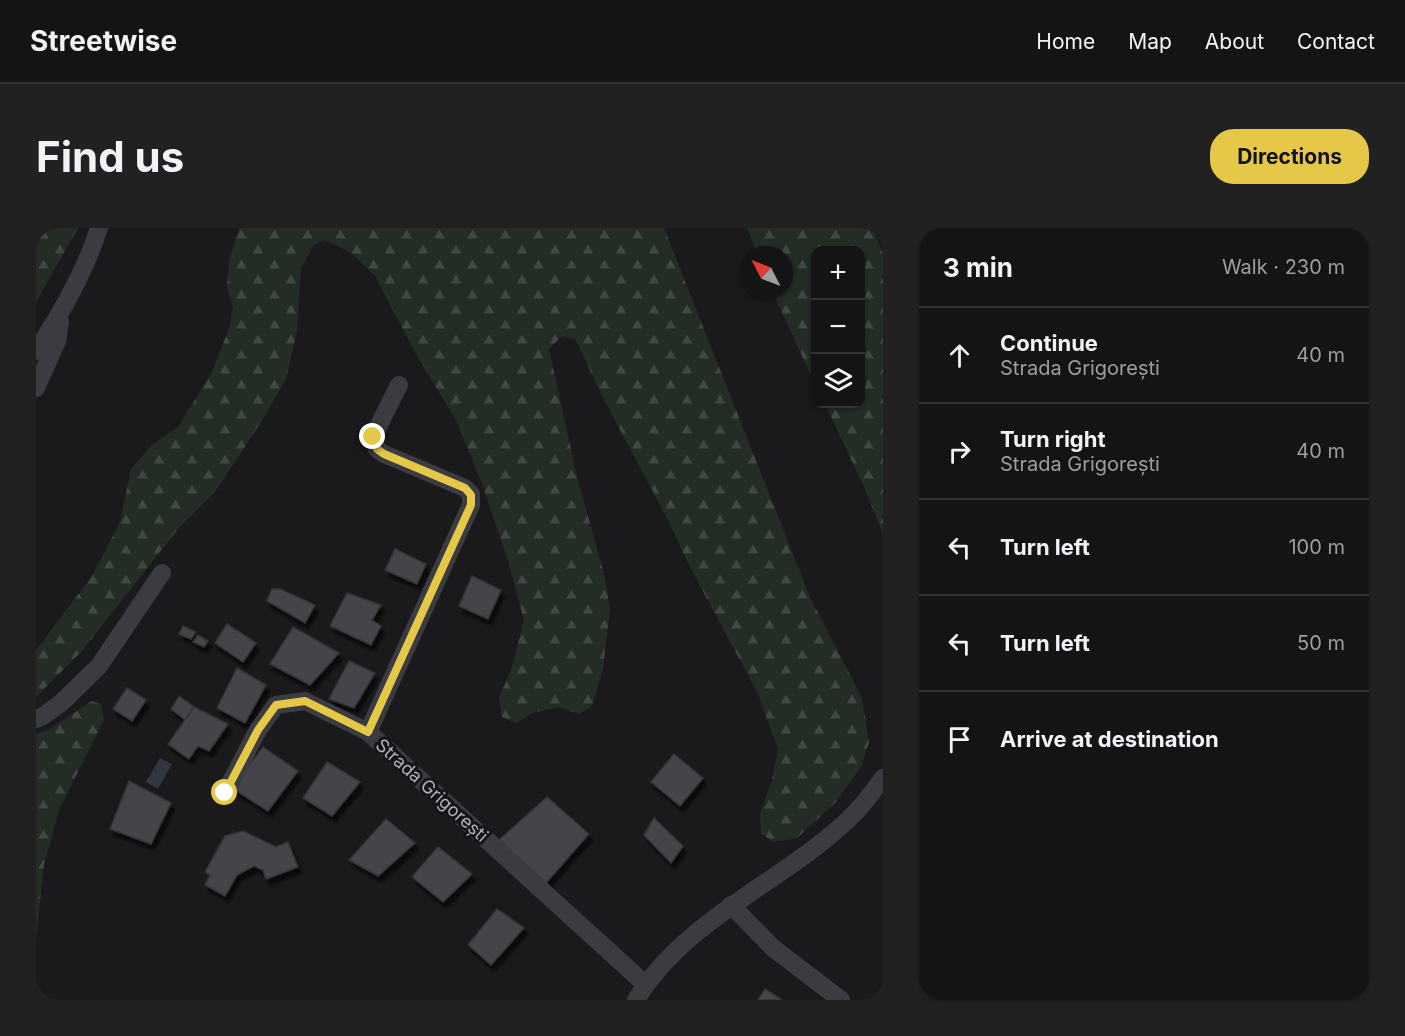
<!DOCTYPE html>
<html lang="en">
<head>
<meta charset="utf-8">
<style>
  body { margin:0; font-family:Inter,sans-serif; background:#212122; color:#f1f3f6 }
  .controls { position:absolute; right:18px; top:18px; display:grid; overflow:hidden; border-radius:12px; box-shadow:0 2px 4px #0004 }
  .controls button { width:54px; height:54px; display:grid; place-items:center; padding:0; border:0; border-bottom:2px solid #333334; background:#141415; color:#f1f3f6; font:30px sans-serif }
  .compass { position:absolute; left:703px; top:18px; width:54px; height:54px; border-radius:50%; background:#141415; box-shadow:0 2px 4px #0004; rotate:312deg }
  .stop { position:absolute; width:18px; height:18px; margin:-14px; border:4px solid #e6c849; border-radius:50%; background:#fff }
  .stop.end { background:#e6c849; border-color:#fff; box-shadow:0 2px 6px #0008 }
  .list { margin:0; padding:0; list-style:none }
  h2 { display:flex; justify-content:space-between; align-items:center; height:78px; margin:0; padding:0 24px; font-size:26px }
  h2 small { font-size:20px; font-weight:400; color:#9d9ea0 }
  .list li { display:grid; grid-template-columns:39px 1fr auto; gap:18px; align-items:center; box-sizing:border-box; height:96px; padding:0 24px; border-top:2px solid #333334 }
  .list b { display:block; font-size:22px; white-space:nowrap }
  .list p { margin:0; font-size:20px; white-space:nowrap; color:#9d9ea0 }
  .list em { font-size:20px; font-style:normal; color:#9d9ea0 }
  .icon { flex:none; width:33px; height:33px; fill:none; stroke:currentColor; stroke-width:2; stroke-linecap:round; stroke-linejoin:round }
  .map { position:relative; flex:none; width:847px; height:772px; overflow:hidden; border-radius:24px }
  header { display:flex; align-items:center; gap:36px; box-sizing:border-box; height:84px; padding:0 30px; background:#141415; border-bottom:2px solid #333334 }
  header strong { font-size:28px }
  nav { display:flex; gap:33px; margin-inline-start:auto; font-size:21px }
  .intro { display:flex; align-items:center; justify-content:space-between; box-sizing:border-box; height:144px; padding:0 36px }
  h1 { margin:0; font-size:42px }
  .button { padding:15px 27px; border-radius:24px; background:#e6c849; color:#111; font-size:21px; font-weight:700 }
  main { display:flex; gap:36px; padding:0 36px }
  aside { flex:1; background:#141415; border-radius:24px; box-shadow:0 2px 4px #0004 }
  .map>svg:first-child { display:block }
</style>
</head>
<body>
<header>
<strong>Streetwise</strong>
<nav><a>Home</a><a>Map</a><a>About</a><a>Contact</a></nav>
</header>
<div class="intro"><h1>Find us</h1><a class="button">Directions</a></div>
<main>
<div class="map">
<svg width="847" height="772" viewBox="0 0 847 772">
  <defs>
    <pattern id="forest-firs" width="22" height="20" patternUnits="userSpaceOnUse" patternTransform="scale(1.5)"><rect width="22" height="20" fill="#242c26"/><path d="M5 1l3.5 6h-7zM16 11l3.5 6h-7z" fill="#414844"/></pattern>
    <filter id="shadow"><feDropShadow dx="3.5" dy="6" stdDeviation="1.5" flood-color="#0009"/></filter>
  </defs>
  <rect width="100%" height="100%" fill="#1a1a1c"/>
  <!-- forest -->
  <g fill="url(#forest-firs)">
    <path d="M0 0H42L0 74Z"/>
    <path d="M203 0H628L774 369 826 470 833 514 825 539 799 575 761 610 738 614 725 606 724 585 736 552 742 521 721 464 653 337 632 292 567 170 540 112 526 108 513 121 542 253 568 345 574 382 567 441 556 478 543 486 523 479 497 485 480 495 466 489 463 470 476 439 488 392 473 336 446 256 420 192 381 128 339 48 314 24 289 12 278 17 265 40 261 103 250 151 227 191 179 264 142 301 45 424 0 469V422L56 348 84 294 95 241 116 217 142 199 176 144 194 98 197 79 191 59 193 33Z"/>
    <path d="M711 0H837L847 26V306L828 259 789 176H824V22H780L779 156 736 63H748V27H722Z"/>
    <path d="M56 473 65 476 68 492 23 582 8 637 0 711V506L12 502Z"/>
  </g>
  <!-- water -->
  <path fill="#313740" d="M124 530 136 536 122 561 110 554Z"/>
  <!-- building -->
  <g fill="#454549" stroke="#353438" stroke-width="1.5" filter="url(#shadow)">
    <path d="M359 321 390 336 381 356 349 342Z"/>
    <path d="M436 348 465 362 452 391 423 378Z"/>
    <path d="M236 361H244L279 377 269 395 231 373Z"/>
    <path d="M311 365 345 377 336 392 345 398 335 417 294 398Z"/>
    <path d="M191 396 220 415 207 434 179 415Z"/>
    <path d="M147 398 160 404 155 411 143 406Z"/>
    <path d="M257 399 303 425 274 457 234 436Z"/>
    <path d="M162 407 172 413 168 419 157 414Z"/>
    <path d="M313 433 339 445 318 480 293 471Z"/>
    <path d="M201 440 230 457 209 495 181 480Z"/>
    <path d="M91 460 110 472 96 493 77 481Z"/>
    <path d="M143 468 158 479 149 492 135 481Z"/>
    <path d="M158 479 192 496 173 523 162 518 153 531 132 516Z"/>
    <path d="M227 519 262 543 232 583 196 560Z"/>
    <path d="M638 526 667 550 644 578 615 554Z"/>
    <path d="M291 534 324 554 296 588 267 570Z"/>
    <path d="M93 553 135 575 115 616 74 601Z"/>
    <path d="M511 569 553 606 510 655 463 612Z"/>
    <path d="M618 590 647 618 635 635 608 607Z"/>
    <path d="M350 591 379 615 342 648 313 632Z"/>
    <path d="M207 603 240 619 252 614 262 639 230 651 227 642 218 638 201 647 189 668 169 657 174 647 169 644 189 608Z"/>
    <path d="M402 619 436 646 407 674 376 649Z"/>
    <path d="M461 681 488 700 455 737 432 717Z"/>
    <path d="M729 761 746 772H722Z"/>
  </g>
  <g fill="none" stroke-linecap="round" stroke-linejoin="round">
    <!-- street -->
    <g stroke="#3b3c41" stroke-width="18">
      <path d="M0 123C25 86 49 43 63 0"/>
      <path d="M0 160 21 113 24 94"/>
      <path d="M0 491 7 488 25 475 63 438 126 345"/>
      <path d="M332 504 435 277V266L429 260 348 226 341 221 337 209 363 157"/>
      <path d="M189 565 222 502 240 477 269 473 332 504 609 756"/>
      <path d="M695 677 737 720 805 772"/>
      <path d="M600 772C650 689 752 652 818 586 829 575 838 562 847 550"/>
    </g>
  </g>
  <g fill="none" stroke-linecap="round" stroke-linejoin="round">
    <!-- route -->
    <path stroke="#e6c849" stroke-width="8" d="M189 565 222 502 240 477 269 473 332 504 435 277V267L429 260 348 226 341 221 337 209"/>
  </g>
  <g text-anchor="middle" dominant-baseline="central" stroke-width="6" stroke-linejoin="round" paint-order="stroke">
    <!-- street labels -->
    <g font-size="18" fill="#aeb0bb" stroke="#151517">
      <text transform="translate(396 562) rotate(42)">Strada Grigorești</text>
    </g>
  </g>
</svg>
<div class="controls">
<button>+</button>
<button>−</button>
<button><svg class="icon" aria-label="layers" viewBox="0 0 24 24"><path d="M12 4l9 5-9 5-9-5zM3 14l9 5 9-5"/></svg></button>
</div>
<svg class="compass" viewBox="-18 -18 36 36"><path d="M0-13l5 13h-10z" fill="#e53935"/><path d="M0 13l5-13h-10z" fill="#9d9ea0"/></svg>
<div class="stop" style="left:189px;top:565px"></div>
<div class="stop end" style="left:337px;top:209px"></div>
</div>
<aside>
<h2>3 min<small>Walk · 230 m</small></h2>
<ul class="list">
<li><svg class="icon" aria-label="ahead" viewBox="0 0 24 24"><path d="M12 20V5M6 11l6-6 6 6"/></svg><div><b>Continue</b><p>Strada Grigorești</p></div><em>40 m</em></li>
<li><svg class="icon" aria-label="right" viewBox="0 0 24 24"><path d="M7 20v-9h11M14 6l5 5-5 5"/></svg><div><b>Turn right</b><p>Strada Grigorești</p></div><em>40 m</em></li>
<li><svg class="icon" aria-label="left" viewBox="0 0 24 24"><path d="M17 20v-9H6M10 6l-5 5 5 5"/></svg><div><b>Turn left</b></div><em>100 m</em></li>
<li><svg class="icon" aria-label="left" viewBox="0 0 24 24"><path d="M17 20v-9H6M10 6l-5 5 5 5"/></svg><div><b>Turn left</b></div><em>50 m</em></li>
<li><svg class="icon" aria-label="arrive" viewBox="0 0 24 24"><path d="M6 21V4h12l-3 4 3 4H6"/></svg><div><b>Arrive at destination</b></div></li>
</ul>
</aside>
</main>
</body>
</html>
